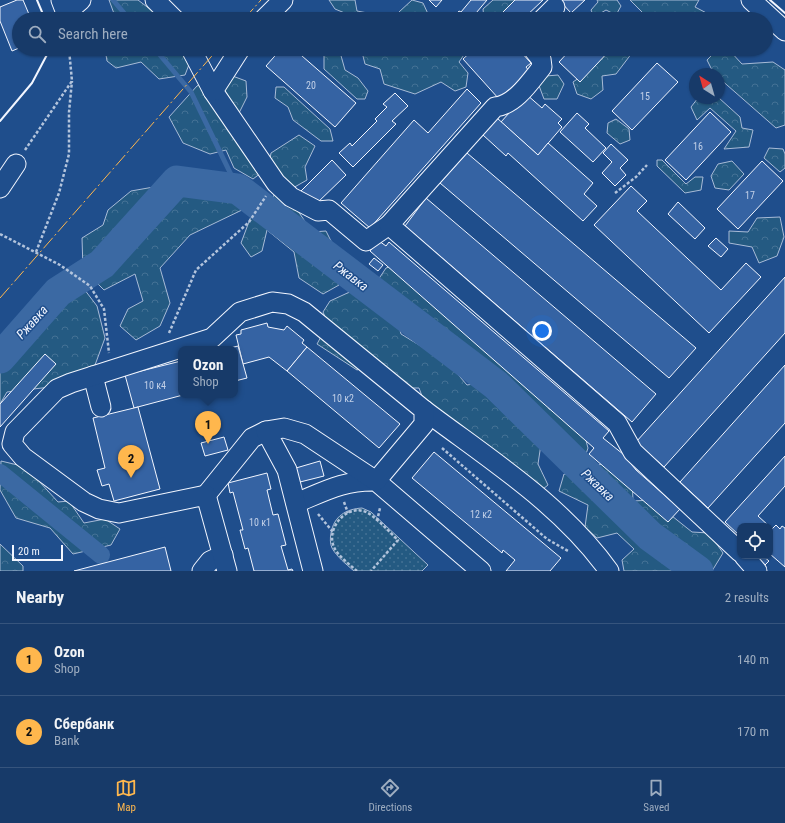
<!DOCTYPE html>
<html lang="en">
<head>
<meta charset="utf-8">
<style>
  body { margin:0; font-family:"Roboto Condensed",sans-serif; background:#244571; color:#f1f3f6 }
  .controls { position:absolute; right:12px; bottom:12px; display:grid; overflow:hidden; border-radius:8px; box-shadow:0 1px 3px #0004 }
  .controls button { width:36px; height:36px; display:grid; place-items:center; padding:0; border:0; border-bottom:1px solid #36547d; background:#173a69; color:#f1f3f6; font:20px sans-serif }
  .compass { position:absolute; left:689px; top:68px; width:36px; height:36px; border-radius:50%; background:#173a69; box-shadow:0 1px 3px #0004; rotate:323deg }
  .scale { position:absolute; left:12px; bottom:10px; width:51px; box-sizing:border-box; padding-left:4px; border:2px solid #f2f6ff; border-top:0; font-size:11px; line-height:14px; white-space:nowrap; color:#f2f6ff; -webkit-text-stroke:3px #1f4e8c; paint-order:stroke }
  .you { position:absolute; left:542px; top:331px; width:14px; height:14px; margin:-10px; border:3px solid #fff; border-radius:50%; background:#1a73e8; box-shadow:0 0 0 6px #1a73e833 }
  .badge { display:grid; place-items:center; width:26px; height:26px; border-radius:50%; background:#ffb74d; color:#111; font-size:13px; font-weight:700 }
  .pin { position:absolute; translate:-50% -33px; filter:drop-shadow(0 1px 2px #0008) }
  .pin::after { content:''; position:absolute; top:21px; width:14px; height:12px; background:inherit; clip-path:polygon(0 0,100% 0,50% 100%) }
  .popup { position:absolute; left:178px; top:346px; width:60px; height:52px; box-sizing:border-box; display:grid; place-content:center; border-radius:8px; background:#173a69; filter:drop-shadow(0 1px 3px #0005); font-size:13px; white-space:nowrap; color:#9eadc0 }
  .popup b { font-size:15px; color:#f1f3f6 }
  .popup::after { content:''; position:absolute; left:50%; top:100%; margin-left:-8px; border:8px solid transparent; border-top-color:#173a69 }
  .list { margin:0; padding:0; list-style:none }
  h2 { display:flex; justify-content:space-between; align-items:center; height:52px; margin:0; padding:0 16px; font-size:17px }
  h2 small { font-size:13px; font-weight:400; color:#9eadc0 }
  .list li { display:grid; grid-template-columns:26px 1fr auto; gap:12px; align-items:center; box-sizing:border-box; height:72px; padding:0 16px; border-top:1px solid #36547d }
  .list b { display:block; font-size:15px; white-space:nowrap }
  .list p { margin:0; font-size:13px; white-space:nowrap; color:#9eadc0 }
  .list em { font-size:13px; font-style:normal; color:#9eadc0 }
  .icon { flex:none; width:22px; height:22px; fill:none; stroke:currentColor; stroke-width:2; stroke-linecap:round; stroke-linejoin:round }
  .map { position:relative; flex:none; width:785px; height:571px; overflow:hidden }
  .search { position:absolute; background:#173a69; box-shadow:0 1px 3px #0004; left:12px; right:12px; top:12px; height:44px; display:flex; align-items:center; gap:10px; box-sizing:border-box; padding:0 14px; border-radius:22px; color:#9eadc0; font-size:15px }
  .sheet { height:196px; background:#173a69 }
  nav { display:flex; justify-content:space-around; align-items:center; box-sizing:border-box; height:56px; border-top:1px solid #36547d; background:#173a69; font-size:11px; color:#9eadc0 }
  nav a { display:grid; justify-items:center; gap:2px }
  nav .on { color:#ffb74d }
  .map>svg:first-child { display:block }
</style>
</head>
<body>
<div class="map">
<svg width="785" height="571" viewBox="0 0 785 571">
  <defs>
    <pattern id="green-dots" width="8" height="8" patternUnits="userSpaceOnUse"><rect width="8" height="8" fill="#245a82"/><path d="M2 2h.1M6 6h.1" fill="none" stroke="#447295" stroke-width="1.8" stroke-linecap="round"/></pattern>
    <pattern id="forest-crowns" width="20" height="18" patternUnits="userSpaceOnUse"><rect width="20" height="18" fill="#245a82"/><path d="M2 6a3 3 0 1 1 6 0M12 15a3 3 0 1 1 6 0" fill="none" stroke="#447295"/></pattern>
  </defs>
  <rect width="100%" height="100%" fill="#1f4e8c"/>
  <!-- green -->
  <path fill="url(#green-dots)" stroke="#a8bbd7" d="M362 508 371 512 428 565 422 571H354C346 564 337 557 332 548 330 544 330 538 331 533 334 516 346 509 362 508Z"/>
  <!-- forest -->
  <g fill="url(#forest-crowns)" stroke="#a8bbd7">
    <path d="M109 0H138L163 19H116Z"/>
    <path d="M329 0H355L357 11 373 14 379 19H354L352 16 335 9Z"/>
    <path d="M412 0 423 3 429 16 427 19H404L399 12Z"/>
    <path d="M493 0H521L502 19H484L483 9Z"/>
    <path d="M597 0H617L621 6 616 15 606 10 594 17 591 10 598 2Z"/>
    <path d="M630 0H699L695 7 718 19H649Z"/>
    <path d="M105 49H177L190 62 185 75 159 79 141 62 116 68 107 61Z"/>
    <path d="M366 49H468L459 62 468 73 466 87 455 91 441 82 415 94 384 84 380 69 365 64 362 52Z"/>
    <path d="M586 49H633L632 53 616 74 602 76 603 90 591 99 577 94 573 82 589 71Z"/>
    <path d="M729 50 742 64 773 62 785 70V125L776 128 719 78V74H714L707 60 715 52Z"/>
    <path d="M340 52 345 70 358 78 368 91 365 99H357L324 69V55Z"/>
    <path d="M219 71 246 81 247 97 232 127 261 173 253 179 234 168 226 150 210 154 183 143 169 117 197 86Z"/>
    <path d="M558 75 564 84 557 99H544L538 83 546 76Z"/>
    <path d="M276 87H284L330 129 333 141H321L293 120 288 107 275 98Z"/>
    <path d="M698 98H719L740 117 742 128 753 130 749 147 724 149 736 131 710 108 697 120 691 107Z"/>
    <path d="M616 119 629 129 630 140 620 144 607 133 608 123Z"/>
    <path d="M299 135 315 146 305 167 307 180 284 193 267 177 271 153Z"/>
    <path d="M769 148 783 149 785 154V168L780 172 764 158Z"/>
    <path d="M657 160H662L686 184 695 177H703L701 190 685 193 657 166Z"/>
    <path d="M732 161 744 174 729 190 715 188 711 176 718 164Z"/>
    <path d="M183 172 225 185 240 180 252 192 244 209 190 235 160 268 170 303 160 326 136 340 120 326 128 309 143 301 135 274 104 290 83 269 82 238 103 225 108 210 131 191 165 185Z"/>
    <path d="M275 193 290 199 312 232 326 231 343 265 339 285 323 294 299 278 294 252 267 230 262 251 251 257 241 243 253 211 269 206Z"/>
    <path d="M780 217 784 237 777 256 759 263 752 247 729 243V231L748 232 757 218Z"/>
    <path d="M389 267 542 390 549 409 580 419 588 448 583 463 558 453 508 390 471 363 463 354 377 286 376 283 386 268Z"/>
    <path d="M81 285 97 306 105 338 95 365 51 387 7 392 0 404V352L2 348 22 339 48 295Z"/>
    <path d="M354 290 397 319 401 334 447 362 467 385 480 383 491 401 507 408 541 444 538 464 548 485 538 493 502 464 494 449H482L425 404 419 388H405L374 364 357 370 317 344 328 324 323 312 330 301Z"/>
    <path d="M1 461 26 467 58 502 69 501 84 523 105 519 120 529 111 545 73 554 50 528 16 518 0 490Z"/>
    <path d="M616 462 632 478 633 501 652 500 692 532 709 533 723 553 712 571H624L622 560 634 549 617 533 597 538 585 527 588 505 559 491 564 474 584 477 596 465Z"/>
    <path d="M0 544 23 566V571H0Z"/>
  </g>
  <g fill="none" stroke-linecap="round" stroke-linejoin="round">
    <!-- stream -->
    <g stroke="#3b69a3" stroke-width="5">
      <path d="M113 0 129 19"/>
      <path d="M155 49 191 92 238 189"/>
    </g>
    <!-- canal -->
    <path stroke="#3b69a3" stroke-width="18" d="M0 473 101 555"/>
    <!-- river -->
    <path stroke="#3b69a3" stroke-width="31" d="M0 358 58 292 102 264 177 181 238 189 496 385 650 536 698 571"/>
  </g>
  <!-- building -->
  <g fill="#3563a3" stroke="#f2f6ff">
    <path d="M17 0H23L31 19H19V48L12 51 0 21V7Z"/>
    <path d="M429 0H442L436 7Z"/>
    <path d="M471 0H487L471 19H455L454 17 459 11 461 12Z"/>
    <path d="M515 0H543L523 19H505L506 18 502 13Z"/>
    <path d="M559 0H585L571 13Z"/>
    <path d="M604 13 610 19H599Z"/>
    <path d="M281 49H294L356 103 335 127 266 66Z"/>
    <path d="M474 49H509L514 55 519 50 531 63 526 67 529 71 499 99 463 59Z"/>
    <path d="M571 49H611L580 82 559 62Z"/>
    <path d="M657 63 678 82 632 130 612 111Z"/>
    <path d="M467 89 481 103 370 228 341 203 414 120 428 133Z"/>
    <path d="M395 93 408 106 392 121 396 124 353 167 339 153 350 143 352 146 377 121 375 119 387 107 383 104Z"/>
    <path d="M526 94 542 108 545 104 562 119 558 123 562 127 538 155 501 122Z"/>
    <path d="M710 112 731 132 686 180 665 160Z"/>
    <path d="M577 113 589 124 585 128 606 148 593 162 560 132Z"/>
    <path d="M497 118 538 155 548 143 593 183 584 194 597 206 583 221 508 153 506 156 483 135Z"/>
    <path d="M611 144 628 160 620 168 626 175 615 186 602 173 612 162 603 153Z"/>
    <path d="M467 153 696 348 669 378 440 183Z"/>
    <path d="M332 160 346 175 315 205 301 191Z"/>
    <path d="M762 161 783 181 738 229 717 209Z"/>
    <path d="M631 186 647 201 637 211 721 290 746 263 761 277 709 333 594 225Z"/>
    <path d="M426 198 656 394 632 422 405 226Z"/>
    <path d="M678 202 705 228 695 239 668 214Z"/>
    <path d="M716 238 728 249 721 257 708 246Z"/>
    <path d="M379 241 386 246 389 242 609 431 603 438 623 454 636 470 680 509 668 522 589 454 594 448 370 251Z"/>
    <path d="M374 258 383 265 378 271 369 264Z"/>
    <path d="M785 277V333L664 467 636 442Z"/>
    <path d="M267 323 268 327 284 330 287 326 304 340 302 343 307 347 287 371 269 357 243 364 236 335 241 334V330Z"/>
    <path d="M238 346 247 378 235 381V349H226Z"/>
    <path d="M307 347 400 424 379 448 287 371Z"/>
    <path d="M45 354 56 364 0 427V404Z"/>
    <path d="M181 361V395H183L134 408 125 375Z"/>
    <path d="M785 365V423L708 508 680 482Z"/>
    <path d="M138 407 160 489 114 501 109 484 102 486 97 470 105 468 93 418Z"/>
    <path d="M224 437 228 450 205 456 201 443Z"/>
    <path d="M434 452 561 558 550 571H506L515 560 503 550 502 553 412 478Z"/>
    <path d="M785 456V486L758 516 769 526H740V536L725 522Z"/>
    <path d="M320 461 324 476 300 482 296 468Z"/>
    <path d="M267 473 271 489 267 490 273 515 278 514 286 545 281 546 288 570 292 569 293 571H254L248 548 245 549 240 530H243L233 492 230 493 228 483Z"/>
    <path d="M776 525 780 529 782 526 785 528V567L770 554V531Z"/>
    <path d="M165 547 171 571H74Z"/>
    <path d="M750 556H763L769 561 763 567Z"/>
  </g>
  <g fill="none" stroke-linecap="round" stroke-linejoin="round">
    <!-- minor casing -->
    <g stroke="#f2f6ff" stroke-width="21">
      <g id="minor">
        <path d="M61 0 66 13 81 0"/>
        <path d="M155 0 174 19"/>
        <path d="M751 0 785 31"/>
        <path d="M264 19 283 0"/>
        <path d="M543 19 555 7"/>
        <path d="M191 49 213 91 276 183 291 197 318 211 329 210 366 241 389 225"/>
        <path d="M533 49 541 59 542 67C530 82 515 105 495 107L389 225 617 423 633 452 740 552"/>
        <path d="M213 91 240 49"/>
        <path d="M0 188 16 164"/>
        <path d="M93 376 101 407"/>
        <path d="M424 410C489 459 561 504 609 571"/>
        <path d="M206 495 252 438 266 431"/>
        <path d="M296 503C325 491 344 480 376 481L481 571"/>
        <path d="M744 556 757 571"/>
        <path d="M202 571 210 561 223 555"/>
        <path d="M227 571 206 495 119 513 99 509 84 502 23 457 12 444 15 432 57 389 71 383 212 338 240 312 272 302 288 304 304 312 424 410V424L376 481 305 434 284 428 266 431 287 470 313 571"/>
      </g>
    </g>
    <!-- path -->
    <g stroke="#b3c4dc" stroke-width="2.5" stroke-dasharray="3 2" stroke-linecap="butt">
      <path d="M25 150 72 81 69 49"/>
      <path d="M615 193 636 177 647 165"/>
      <path d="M0 234 60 265 90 286 104 309 109 353"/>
      <path d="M36 252 59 193 69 154V112L72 81"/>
      <path d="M169 333 196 270 249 222 266 196"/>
      <path d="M442 448 547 539 568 551"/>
      <path d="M344 502 348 513"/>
      <path d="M318 514 333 532"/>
      <path d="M377 521 380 508"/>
      <path d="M357 571C349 564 338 556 334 547 326 530 344 506 363 511 373 513 389 532 398 540L371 571"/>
    </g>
    <!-- minor -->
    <use href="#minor" stroke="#1f4e8c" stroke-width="19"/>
    <!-- wall -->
    <g stroke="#f2f6ff" stroke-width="2">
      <path d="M37 0 45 19"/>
      <path d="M770 0 785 13"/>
      <path d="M565 19 571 13"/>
      <path d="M0 121 32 83 50 49"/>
    </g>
    <!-- power -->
    <g stroke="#ffb74d" stroke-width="1" stroke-dasharray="14 3 2 3" stroke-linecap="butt">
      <path d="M244 19 261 0"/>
      <path d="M0 298 218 49"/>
    </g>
  </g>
  <g text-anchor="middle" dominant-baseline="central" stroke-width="3" stroke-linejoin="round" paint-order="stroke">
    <!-- number labels -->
    <g font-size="10" fill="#c3d1e8">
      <text x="311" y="85">20</text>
      <text x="645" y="96">15</text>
      <text x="698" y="146">16</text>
      <text x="750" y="195">17</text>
      <text x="155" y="385">10 к4</text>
      <text x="343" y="398">10 к2</text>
      <text x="481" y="514">12 к2</text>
      <text x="260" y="522">10 к1</text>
    </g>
    <!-- water labels -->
    <g font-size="13" font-style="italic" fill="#f2f6ff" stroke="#1f4e8c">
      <text transform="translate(351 276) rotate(37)">Ржавка</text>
      <text transform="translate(32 322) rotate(-48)">Ржавка</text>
      <text transform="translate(598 485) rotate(44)">Ржавка</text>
    </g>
  </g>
</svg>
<div class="controls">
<button><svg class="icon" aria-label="locate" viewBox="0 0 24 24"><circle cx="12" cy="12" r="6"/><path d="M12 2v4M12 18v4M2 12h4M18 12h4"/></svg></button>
</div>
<svg class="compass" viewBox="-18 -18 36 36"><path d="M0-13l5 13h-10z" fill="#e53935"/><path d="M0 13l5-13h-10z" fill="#9eadc0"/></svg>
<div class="scale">20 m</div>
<div class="you"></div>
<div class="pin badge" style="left:208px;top:444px">1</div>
<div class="popup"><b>Ozon</b>Shop</div>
<div class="pin badge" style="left:131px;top:478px">2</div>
<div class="search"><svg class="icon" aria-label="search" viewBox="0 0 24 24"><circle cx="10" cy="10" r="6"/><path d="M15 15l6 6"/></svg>Search here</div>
</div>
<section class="sheet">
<h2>Nearby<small>2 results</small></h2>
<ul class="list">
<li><span class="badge">1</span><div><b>Ozon</b><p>Shop</p></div><em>140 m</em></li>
<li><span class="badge">2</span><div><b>Сбербанк</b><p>Bank</p></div><em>170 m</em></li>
</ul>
</section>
<nav>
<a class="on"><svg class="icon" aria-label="map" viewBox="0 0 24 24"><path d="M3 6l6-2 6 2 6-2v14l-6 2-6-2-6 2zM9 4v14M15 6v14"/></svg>Map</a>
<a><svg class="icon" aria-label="directions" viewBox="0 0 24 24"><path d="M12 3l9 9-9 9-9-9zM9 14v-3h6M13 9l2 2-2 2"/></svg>Directions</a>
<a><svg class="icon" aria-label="saved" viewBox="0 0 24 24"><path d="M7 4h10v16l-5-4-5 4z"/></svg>Saved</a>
</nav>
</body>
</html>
